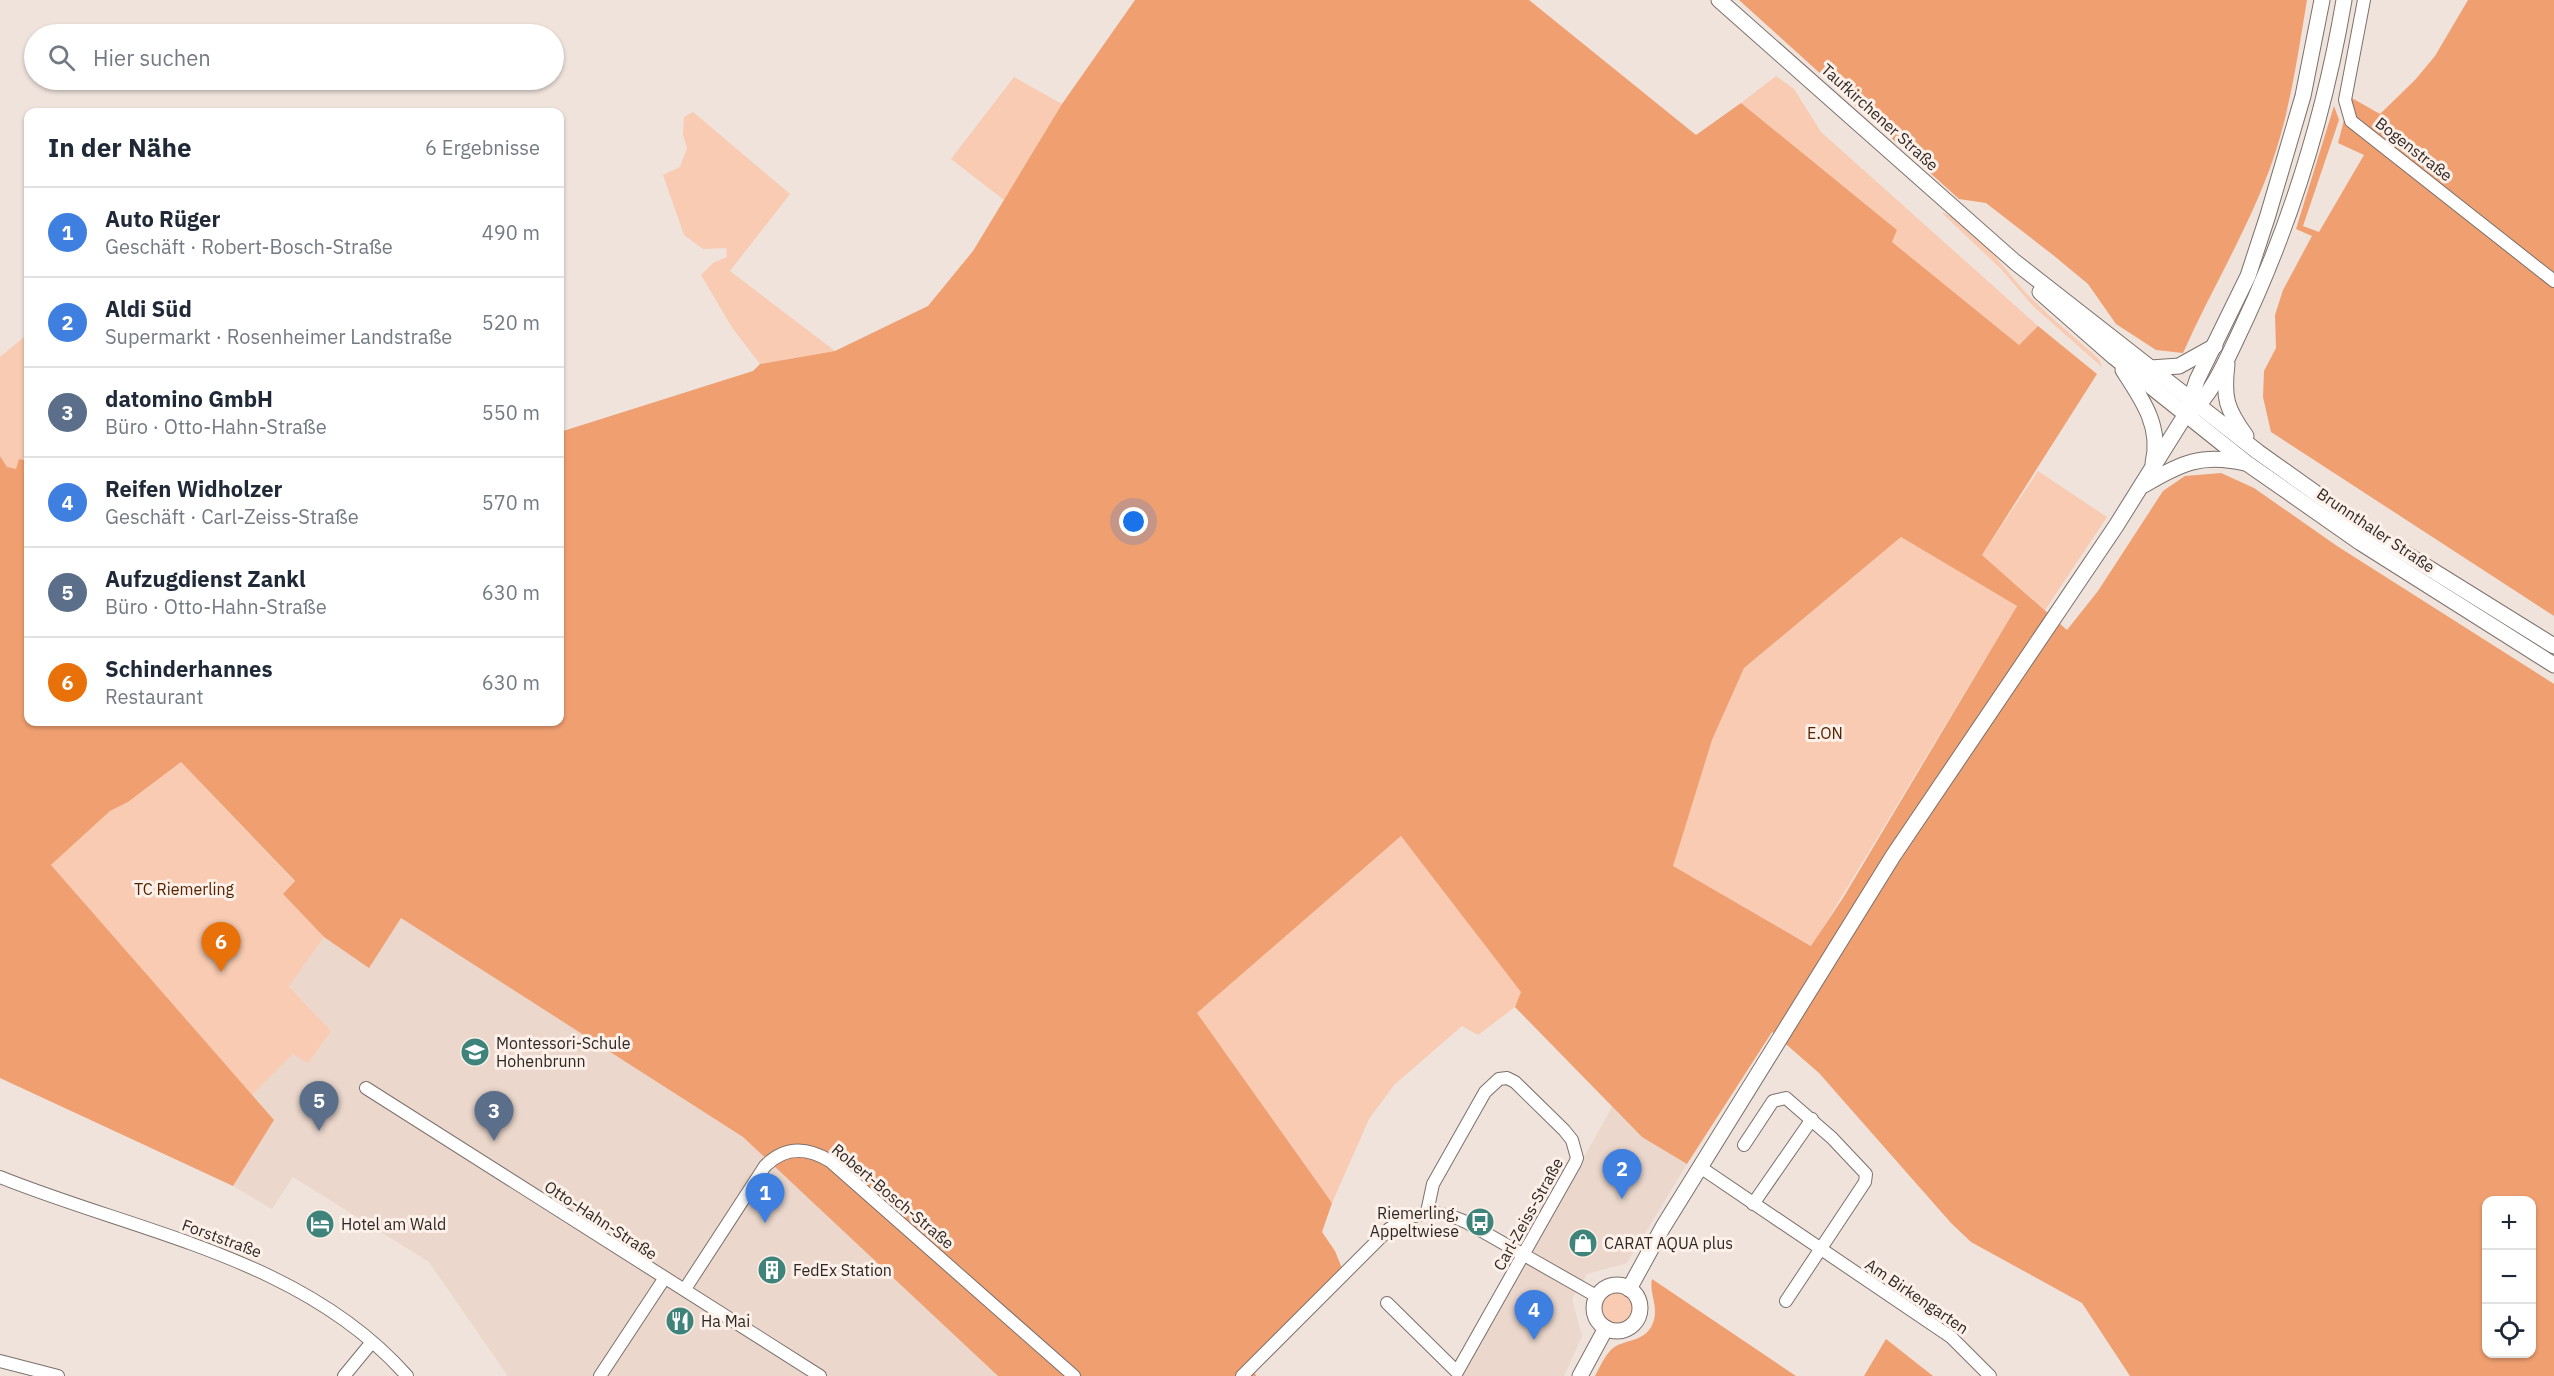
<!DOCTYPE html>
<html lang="de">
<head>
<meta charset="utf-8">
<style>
  body { margin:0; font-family:"IBM Plex Sans",sans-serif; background:#f2f2f3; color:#1f2937 }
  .controls { position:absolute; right:18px; bottom:18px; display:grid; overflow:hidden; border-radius:12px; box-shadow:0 2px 4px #0004 }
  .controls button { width:54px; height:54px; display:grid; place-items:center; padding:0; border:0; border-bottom:2px solid #e0e1e3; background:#fff; color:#1f2937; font:30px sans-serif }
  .you { position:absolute; left:1134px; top:522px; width:21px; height:21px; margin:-15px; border:4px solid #fff; border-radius:50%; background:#1a73e8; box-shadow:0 0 0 9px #1a73e833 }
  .badge { display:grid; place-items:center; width:39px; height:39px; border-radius:50%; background:#3e847b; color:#fff; font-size:20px; font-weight:700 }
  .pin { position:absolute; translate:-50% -50px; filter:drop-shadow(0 2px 3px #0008) }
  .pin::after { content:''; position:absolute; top:32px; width:21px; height:18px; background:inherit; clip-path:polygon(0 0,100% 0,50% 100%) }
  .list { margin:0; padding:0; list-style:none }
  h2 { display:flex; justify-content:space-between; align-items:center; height:78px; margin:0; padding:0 24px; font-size:26px }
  h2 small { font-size:20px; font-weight:400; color:#747a83 }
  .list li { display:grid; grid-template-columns:39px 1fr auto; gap:18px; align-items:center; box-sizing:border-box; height:90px; padding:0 24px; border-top:2px solid #e0e1e3 }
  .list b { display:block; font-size:22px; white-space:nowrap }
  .list p { margin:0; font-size:20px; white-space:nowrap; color:#747a83 }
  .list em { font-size:20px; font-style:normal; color:#747a83 }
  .icon { flex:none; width:33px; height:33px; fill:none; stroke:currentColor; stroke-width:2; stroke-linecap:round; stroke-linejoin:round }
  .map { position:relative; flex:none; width:2554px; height:1376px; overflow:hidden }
  .search { position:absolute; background:#fff; box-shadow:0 2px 4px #0004; left:24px; top:24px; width:540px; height:66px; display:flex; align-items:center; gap:15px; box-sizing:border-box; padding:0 21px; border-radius:33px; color:#747a83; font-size:22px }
  .panel { position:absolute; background:#fff; box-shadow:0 2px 4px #0004; left:24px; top:108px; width:540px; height:618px; border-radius:12px }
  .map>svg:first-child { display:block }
</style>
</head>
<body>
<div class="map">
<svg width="2554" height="1376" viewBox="0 0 2554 1376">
  <rect width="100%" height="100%" fill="#efe3dc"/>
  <!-- built -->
  <g fill="#ebd7cc">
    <path d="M401 918 743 1137 998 1376H508L429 1262 293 1177 272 1209 233 1186 274 1120 251 1096 293 1054 331 1031 289 985 324 937 369 967Z"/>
    <path d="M1612 1107 1642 1137 1687 1164 1627 1263 1587 1274 1572 1299 1582 1336 1564 1376H1462Z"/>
  </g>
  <!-- green -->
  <g fill="#f8cbb2">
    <path d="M1776 76 1794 89 1821 132 2038 326 2019 345 1892 242 1897 230 1741 103Z"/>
    <path d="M1014 77 1062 104 1004 200 951 159Z"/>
    <path d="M693 112 790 194 730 271 835 351 760 364 733 329 701 275 713 263 727 257 726 248 703 249 684 235 663 175 680 167 687 148 683 135 684 117Z"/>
    <path d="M1941 212C1975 223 2006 273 2030 297 2052 319 2076 338 2099 359L2102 367 2033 306 2001 269Z"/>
    <path d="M28 334V461L19 459 16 470 7 467 0 456V357Z"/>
    <path d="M2038 471 2107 517 2045 610 1982 555Z"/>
    <path d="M1901 537 2017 606 1812 946 1672 866 1712 740 1744 668Z"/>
    <path d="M181 762 295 882 283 894 324 937 289 986 331 1031 308 1063 293 1054 251 1096 51 865 110 811 128 802Z"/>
    <path d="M1401 836 1522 992 1515 1007 1478 1035 1462 1026 1394 1085 1369 1119 1332 1203 1197 1013Z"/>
    <circle cx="1618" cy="1308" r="17"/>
  </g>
  <!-- forest -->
  <g fill="#f09f70" fill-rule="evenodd">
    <path d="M1135 0H1529L1696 135 1741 103 1897 230 1892 242 2019 345 2038 326 2097 374 1982 555 2067 630 2098 591 2163 491 2185 476 2221 473 2254 488 2337 546 2554 684V1376H2130L2082 1303 1971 1242 1951 1223 1819 1073 1772 1032 1687 1164 1642 1137 1515 1007 1521 992 1401 836 1197 1013 1332 1203 1322 1232 1335 1251 1343 1271 1251 1362 1256 1376H998L743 1137 401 918 369 968 324 937 283 894 295 881 181 762 128 802 110 811 51 865 274 1120 233 1186 0 1078V456L7 467 16 469 19 459 28 461V722H560V432L753 371 760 364 835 351 928 306 973 251 1062 104ZM1901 537 2017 606 1843 898 1811 946 1673 866 1712 740 1744 668ZM2486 1200H2532V1354H2486Z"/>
    <path d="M1739 0H2307C2299 48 2292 97 2278 144 2256 217 2214 283 2183 353L2156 350 2116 324 2088 284 2053 255 1986 203 1959 199Z"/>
    <path d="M2468 0H2554V616L2271 432 2263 397 2264 371 2276 348 2275 315 2283 290 2312 236 2296 229 2334 106 2339 120 2303 226 2319 232 2364 155 2338 143 2350 97 2380 114 2415 80 2435 56Z"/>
    <path d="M1652 1279 1796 1376H1595C1600 1367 1605 1355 1613 1348 1627 1338 1647 1343 1654 1320 1658 1305 1649 1293 1652 1279Z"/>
    <path d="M1886 1339 1933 1376H1864Z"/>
  </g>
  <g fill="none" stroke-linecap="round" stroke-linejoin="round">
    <!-- minor casing -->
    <g stroke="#7b706a" stroke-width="14">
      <g id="minor">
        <path d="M2364 0 2345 100 2351 121 2554 281"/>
        <path d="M366 1088 820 1376"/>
        <path d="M1744 1145 1773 1101 1786 1098 1832 1138 1866 1174 1865 1182 1786 1301"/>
        <path d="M1700 1167 1951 1337 1990 1376"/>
        <path d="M0 1177C139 1233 303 1258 407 1376"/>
        <path d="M1753 1204 1812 1119"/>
        <path d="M685 1289 765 1166C785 1146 807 1147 830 1161L1074 1376"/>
        <path d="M1387 1303 1457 1372 1575 1163 1577 1158 1572 1140 1564 1130 1515 1082 1507 1078 1499 1079 1485 1092 1433 1184 1427 1212"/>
        <path d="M0 1361 58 1376"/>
        <path d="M344 1376 372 1342"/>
        <path d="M600 1376 664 1279"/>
        <path d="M1242 1376 1389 1229C1415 1210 1437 1209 1466 1222L1598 1297"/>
      </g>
    </g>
    <!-- major casing -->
    <g stroke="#7b706a" stroke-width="17">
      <g id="major">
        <path d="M1719 0 2015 262 2258 452 2369 531 2554 646"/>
        <path d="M2040 292 2114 357 2248 464 2361 543 2554 665"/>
        <path d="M2227 364C2223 397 2226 409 2246 436"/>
        <path d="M2151 368 2179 366 2215 346"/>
        <path d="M2123 370C2142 399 2162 427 2153 463"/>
        <path d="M2191 411C2210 398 2227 359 2237 338 2289 230 2324 119 2344 0"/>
        <path d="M2144 485C2181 463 2202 453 2245 463"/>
        <circle cx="1617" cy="1308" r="23"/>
        <path d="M1629 1289 1663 1227 1893 856 2116 526 2186 414 2197 380 2248 276 2268 215 2303 96 2322 0"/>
        <path d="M1580 1376 1606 1328"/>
      </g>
    </g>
    <!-- minor -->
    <use href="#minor" stroke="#fff" stroke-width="12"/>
    <!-- major -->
    <use href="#major" stroke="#fff" stroke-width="15"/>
  </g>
  <!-- icons -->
  <defs>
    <g id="school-disc" transform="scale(1.5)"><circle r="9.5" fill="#3e847b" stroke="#fdf0e9"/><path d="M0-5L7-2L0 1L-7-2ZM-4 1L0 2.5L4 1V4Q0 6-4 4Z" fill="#fff"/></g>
    <g id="bus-disc" transform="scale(1.5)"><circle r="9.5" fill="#3e847b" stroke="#fdf0e9"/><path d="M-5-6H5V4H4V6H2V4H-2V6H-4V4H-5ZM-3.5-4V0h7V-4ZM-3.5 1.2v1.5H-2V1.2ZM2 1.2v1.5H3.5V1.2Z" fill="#fff"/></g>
    <g id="hotel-disc" transform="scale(1.5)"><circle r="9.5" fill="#3e847b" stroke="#fdf0e9"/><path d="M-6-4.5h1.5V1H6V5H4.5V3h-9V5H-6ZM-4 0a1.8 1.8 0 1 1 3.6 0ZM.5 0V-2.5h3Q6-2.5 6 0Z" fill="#fff"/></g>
    <g id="shop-disc" transform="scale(1.5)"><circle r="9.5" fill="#3e847b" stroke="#fdf0e9"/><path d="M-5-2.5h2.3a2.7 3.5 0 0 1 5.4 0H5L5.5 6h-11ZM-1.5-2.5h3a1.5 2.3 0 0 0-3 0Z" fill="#fff"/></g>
    <g id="building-disc" transform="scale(1.5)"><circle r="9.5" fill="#3e847b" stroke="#fdf0e9"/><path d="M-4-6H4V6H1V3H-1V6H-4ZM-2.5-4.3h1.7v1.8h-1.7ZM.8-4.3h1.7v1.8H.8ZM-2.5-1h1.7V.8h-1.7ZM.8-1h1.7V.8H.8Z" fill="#fff"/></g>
    <g id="restaurant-disc" transform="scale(1.5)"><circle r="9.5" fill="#3e847b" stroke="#fdf0e9"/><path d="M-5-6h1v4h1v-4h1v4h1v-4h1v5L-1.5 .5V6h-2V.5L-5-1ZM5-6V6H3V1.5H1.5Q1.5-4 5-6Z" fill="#fff"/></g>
  </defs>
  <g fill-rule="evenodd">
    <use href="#school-disc" x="475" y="1052"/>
    <use href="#bus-disc" x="1480" y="1222"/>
    <use href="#hotel-disc" x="320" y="1224"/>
    <use href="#shop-disc" x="1583" y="1243"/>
    <use href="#building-disc" x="772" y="1270"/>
    <use href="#restaurant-disc" x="680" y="1321"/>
  </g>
  <g text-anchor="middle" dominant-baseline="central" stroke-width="6" stroke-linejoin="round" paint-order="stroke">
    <!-- street labels -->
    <g font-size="16" fill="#2d2826" stroke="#fdf0e9">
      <text transform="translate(1880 117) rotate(42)">Taufkirchener Straße</text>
      <text transform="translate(2414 149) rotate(38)">Bogenstraße</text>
      <text transform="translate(2376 530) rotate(34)">Brunnthaler Straße</text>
      <text transform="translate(893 1196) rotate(40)">Robert-Bosch-Straße</text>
      <text transform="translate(1528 1214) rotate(-61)">Carl-Zeiss-Straße</text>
      <text transform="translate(601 1220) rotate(33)">Otto-Hahn-Straße</text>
      <text transform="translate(222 1238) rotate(20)">Forststraße</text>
      <text transform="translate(1917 1296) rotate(34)">Am Birkengarten</text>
    </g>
    <!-- park labels -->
    <g font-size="16" fill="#562300" stroke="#fdf0e9">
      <text x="1825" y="733">E.ON</text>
      <text x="184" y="889">TC Riemerling</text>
    </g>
    <!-- poi labels -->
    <g font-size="16" fill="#2d2826" stroke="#fdf0e9" text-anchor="start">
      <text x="496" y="1043">Montessori-Schule<tspan x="496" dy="18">Hohenbrunn</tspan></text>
      <text x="1459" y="1213" text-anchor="end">Riemerling,<tspan x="1459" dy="18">Appeltwiese</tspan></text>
      <text x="341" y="1224">Hotel am Wald</text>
      <text x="1604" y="1243">CARAT AQUA plus</text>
      <text x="793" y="1270">FedEx Station</text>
      <text x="701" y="1321">Ha Mai</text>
    </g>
  </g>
</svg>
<div class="controls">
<button>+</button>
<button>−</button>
<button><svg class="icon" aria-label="locate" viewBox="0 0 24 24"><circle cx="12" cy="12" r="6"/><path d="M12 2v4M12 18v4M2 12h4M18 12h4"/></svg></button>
</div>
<div class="you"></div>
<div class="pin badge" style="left:765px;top:1223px;background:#3f7fe0">1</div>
<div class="pin badge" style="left:1622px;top:1199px;background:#3f7fe0">2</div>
<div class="pin badge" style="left:494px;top:1141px;background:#5c6f8a">3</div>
<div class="pin badge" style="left:1534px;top:1340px;background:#3f7fe0">4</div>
<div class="pin badge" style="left:319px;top:1131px;background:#5c6f8a">5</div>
<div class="pin badge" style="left:221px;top:972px;background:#e8710a">6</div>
<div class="search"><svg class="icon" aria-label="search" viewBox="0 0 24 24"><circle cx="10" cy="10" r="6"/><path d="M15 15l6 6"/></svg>Hier suchen</div>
<section class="panel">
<h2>In der Nähe<small>6 Ergebnisse</small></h2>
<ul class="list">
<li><span class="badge" style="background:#3f7fe0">1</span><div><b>Auto Rüger</b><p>Geschäft · Robert-Bosch-Straße</p></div><em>490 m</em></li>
<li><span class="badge" style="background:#3f7fe0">2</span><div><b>Aldi Süd</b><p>Supermarkt · Rosenheimer Landstraße</p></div><em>520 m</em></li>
<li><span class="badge" style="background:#5c6f8a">3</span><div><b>datomino GmbH</b><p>Büro · Otto-Hahn-Straße</p></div><em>550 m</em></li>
<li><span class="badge" style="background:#3f7fe0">4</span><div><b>Reifen Widholzer</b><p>Geschäft · Carl-Zeiss-Straße</p></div><em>570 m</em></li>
<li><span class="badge" style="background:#5c6f8a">5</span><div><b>Aufzugdienst Zankl</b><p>Büro · Otto-Hahn-Straße</p></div><em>630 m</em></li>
<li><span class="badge" style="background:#e8710a">6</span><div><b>Schinderhannes</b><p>Restaurant</p></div><em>630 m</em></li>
</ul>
</section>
</div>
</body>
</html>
